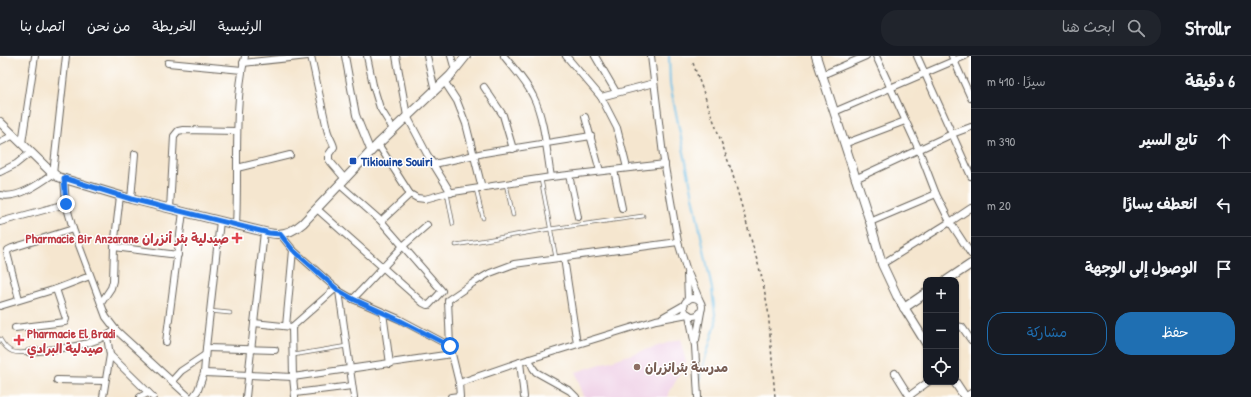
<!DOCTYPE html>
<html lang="ar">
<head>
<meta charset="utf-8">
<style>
  body { margin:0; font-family:"Patrick Hand","Playpen Sans Arabic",sans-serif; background:#20242c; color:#f1f3f6; direction:rtl }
  .controls { position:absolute; right:12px; bottom:12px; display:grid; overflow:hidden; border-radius:8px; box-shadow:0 1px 3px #0004 }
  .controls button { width:36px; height:36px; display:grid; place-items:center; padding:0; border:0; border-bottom:1px solid #363941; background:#171b24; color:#f1f3f6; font:20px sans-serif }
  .stop { position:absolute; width:12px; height:12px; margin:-9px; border:3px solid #1a73e8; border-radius:50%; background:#fff }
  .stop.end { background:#1a73e8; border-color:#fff; box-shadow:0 1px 4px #0008 }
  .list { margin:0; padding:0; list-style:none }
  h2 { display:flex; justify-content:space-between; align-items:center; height:52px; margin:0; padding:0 16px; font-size:17px }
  h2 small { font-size:13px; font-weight:400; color:#9ea1a6 }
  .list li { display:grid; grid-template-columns:26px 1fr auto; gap:12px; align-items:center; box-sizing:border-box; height:64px; padding:0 16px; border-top:1px solid #363941 }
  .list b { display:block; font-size:15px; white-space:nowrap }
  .list em { font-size:13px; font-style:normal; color:#9ea1a6 }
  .actions { display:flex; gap:8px; padding:12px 16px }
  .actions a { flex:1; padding:9px 0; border:1px solid #1f6fb2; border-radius:16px; text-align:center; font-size:14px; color:#1f6fb2 }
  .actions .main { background:#1f6fb2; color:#fff }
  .icon { flex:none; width:22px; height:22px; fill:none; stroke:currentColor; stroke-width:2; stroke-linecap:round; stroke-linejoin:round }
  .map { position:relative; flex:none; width:971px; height:341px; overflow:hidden; direction:ltr }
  header { display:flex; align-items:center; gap:24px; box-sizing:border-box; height:56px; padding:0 20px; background:#171b24; border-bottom:1px solid #363941 }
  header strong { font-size:19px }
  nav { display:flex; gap:22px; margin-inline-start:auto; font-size:14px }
  .search { width:280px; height:36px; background:#20242c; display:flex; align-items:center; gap:10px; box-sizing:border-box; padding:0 14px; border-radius:16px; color:#9ea1a6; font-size:15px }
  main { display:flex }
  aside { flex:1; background:#171b24 }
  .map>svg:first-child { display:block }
</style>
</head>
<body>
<header>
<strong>Strollr</strong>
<div class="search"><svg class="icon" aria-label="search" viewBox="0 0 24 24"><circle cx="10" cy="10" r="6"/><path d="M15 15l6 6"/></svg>ابحث هنا</div>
<nav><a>الرئيسية</a><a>الخريطة</a><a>من نحن</a><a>اتصل بنا</a></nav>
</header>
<main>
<aside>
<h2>6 دقيقة<small>سيرًا · 410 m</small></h2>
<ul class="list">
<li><svg class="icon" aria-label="ahead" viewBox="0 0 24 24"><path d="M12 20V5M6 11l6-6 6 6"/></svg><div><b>تابع السير</b></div><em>390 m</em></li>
<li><svg class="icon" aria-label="left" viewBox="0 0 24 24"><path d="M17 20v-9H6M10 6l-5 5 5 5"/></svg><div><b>انعطف يسارًا</b></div><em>20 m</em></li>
<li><svg class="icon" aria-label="arrive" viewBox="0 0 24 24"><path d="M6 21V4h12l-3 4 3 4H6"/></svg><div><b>الوصول إلى الوجهة</b></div></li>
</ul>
<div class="actions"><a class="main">حفظ</a><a>مشاركة</a></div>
</aside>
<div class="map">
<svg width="971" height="341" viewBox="0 0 971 341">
  <rect width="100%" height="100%" fill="#fff"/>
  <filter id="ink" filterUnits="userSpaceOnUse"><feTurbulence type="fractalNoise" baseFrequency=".025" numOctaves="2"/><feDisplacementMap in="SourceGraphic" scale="8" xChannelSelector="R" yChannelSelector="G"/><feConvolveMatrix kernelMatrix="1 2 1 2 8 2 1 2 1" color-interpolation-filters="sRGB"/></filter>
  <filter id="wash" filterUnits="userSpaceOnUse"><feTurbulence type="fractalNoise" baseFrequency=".012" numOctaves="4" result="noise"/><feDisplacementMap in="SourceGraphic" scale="16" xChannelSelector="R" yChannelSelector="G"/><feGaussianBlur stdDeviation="0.9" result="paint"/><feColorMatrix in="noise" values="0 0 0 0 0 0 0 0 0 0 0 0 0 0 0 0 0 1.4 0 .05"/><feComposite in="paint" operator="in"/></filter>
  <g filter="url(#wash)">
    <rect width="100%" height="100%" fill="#f5e6cf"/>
    <!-- built -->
    <path fill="#efd0e6" d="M680 283 686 306 667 341H583L576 316Z"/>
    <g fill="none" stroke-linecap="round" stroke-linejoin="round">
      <!-- stream -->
      <path stroke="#6abee6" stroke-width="2" d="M669 0 670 28 712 233 716 267 700 319V324"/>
    </g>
  </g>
  <g filter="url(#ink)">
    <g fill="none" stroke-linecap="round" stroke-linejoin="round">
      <!-- service casing -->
      <g stroke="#68635b" stroke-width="4.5">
        <g id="service">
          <path d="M541 123 556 202"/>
          <path d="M506 128 513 159"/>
          <path d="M476 133 483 162"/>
          <path d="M447 137 453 168"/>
          <path d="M456 189 550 173 643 160"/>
          <path d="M209 255 230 257"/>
          <path d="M0 283C8 297 15 298 29 296"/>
          <path d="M293 299 347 290"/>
        </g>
      </g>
      <!-- minor casing -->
      <g stroke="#68635b" stroke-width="8">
        <g id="minor">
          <path d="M311 0 327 73C328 79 333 86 334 91L329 98V104L345 123"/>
          <path d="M345 0 356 59 371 96"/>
          <path d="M367 0 373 29 380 52 393 73"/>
          <path d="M396 0 407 60 427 98 451 137"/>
          <path d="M427 0 435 35"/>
          <path d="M451 0 455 14"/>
          <path d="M504 0C514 13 526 25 533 40 544 61 547 97 551 121"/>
          <path d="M566 0 601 41 654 27"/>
          <path d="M595 0 616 36"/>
          <path d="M651 0 663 99 678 186 686 212 700 245"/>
          <path d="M876 0 919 94 936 138 950 166 971 198"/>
          <path d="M917 0 971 120"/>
          <path d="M952 0 971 42"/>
          <path d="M168 7 242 14"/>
          <path d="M243 7 308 0"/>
          <path d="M822 19 866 0"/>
          <path d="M444 25 457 45 466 68 482 132"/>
          <path d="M484 31 503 59 513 93"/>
          <path d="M601 41 617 72 627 112"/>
          <path d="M834 56 965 0"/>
          <path d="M585 61 600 115"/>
          <path d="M0 86 14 79"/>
          <path d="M22 87 35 0"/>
          <path d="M378 88 410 138 417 142 425 143 447 137 551 121 665 108"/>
          <path d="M844 88 905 65"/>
          <path d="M434 108 484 97 591 80"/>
          <path d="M237 112 290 99"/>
          <path d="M614 114 622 152"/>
          <path d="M0 116 16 108 31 96"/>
          <path d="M569 119 578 161"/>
          <path d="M64 122 66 148 73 173 106 261 116 274 189 341"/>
          <path d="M855 123 952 78 971 71"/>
          <path d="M0 139C18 143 39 128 53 118L66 0"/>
          <path d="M131 143 135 98"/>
          <path d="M170 153 174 80 178 75 183 74 237 75"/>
          <path d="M317 153 423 247 427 249H429L442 235 381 165 340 129"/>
          <path d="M381 165 410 138"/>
          <path d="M0 166 66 148"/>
          <path d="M870 166 936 138"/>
          <path d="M236 169C239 113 233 55 245 0"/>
          <path d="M280 178 293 194 339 235 353 243 399 263 450 290"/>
          <path d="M114 191 178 199"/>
          <path d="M564 202 577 288"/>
          <path d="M882 208 950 166 971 152"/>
          <path d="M687 218 688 244"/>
          <path d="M339 235 354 341"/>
          <circle cx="693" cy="251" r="9"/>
          <path d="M19 243 7 197 8 194 12 192 73 173"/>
          <path d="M353 243 403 190 427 169"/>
          <path d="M101 247 111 232 113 225 114 191 120 140"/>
          <path d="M0 250 56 233 90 220"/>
          <path d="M383 257 390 308"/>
          <path d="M689 259 695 290 698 341"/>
          <path d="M663 261 684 249"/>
          <path d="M254 267 292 271 336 232"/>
          <path d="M286 270 293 194"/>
          <path d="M956 270 962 271 971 284"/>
          <path d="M292 271 293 321 295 341"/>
          <path d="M15 272 65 266 66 263 56 233"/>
          <path d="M696 284 701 256"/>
          <path d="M166 286 183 156"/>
          <path d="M206 292 275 294"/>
          <path d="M29 296C58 293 92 291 116 274"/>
          <path d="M110 299 153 341"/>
          <path d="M529 303 533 312 536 316 570 335 576 341"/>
          <path d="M520 306 524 341"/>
          <path d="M204 317 293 321 452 298"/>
          <path d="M895 317 910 341"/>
          <path d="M57 324 105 325"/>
          <path d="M172 325 181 315 205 299"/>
          <path d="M459 327 520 306 656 264 688 258"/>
          <path d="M295 337 352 330"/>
          <path d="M909 340 928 326"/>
          <path d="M103 341 110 299 107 281"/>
          <path d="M140 341 148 337"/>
          <path d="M193 341 198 334 204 317 206 292 220 165"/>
          <path d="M246 341 264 176"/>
          <path d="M451 341 459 340"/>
          <path d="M460 341 459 327 450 290 448 244 473 227 490 217 514 208 678 186"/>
          <path d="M965 341 971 337"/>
        </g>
      </g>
      <!-- tertiary casing -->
      <g stroke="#68635b" stroke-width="10">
        <g id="tertiary">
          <path d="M816 0 870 166 882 208 897 240 926 287"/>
          <path d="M0 66 50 115 58 121 131 143 269 177C282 180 293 176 303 167L378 88 450 20 466 0"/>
          <path d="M947 224 971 208"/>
          <path d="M904 252 926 237"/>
          <path d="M955 326 965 341"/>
        </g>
      </g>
      <!-- path -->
      <path stroke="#68635b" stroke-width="1.5" stroke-dasharray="3 3" stroke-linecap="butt" d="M693 7 732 116 762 222 768 253 775 341"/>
      <!-- service -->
      <use href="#service" stroke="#fff" stroke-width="3"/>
      <!-- minor -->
      <use href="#minor" stroke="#fff" stroke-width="6"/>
      <!-- tertiary -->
      <use href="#tertiary" stroke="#fff" stroke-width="8"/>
    </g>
  </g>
  <g fill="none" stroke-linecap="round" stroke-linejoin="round" filter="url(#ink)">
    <!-- route -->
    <path stroke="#1a73e8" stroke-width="5" d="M66 148 64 122 131 143 269 177 280 178 293 194 339 235 353 243 399 264 450 290"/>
  </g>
  <!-- markers -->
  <rect fill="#1a4fb4" stroke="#fff" stroke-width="1.5" x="349" y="101" width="8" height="8" rx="2"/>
  <g fill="#e0444e" stroke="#fff" stroke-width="1.5">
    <path d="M235 176h4v4h4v4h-4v4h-4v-4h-4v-4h4z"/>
    <path d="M17 278h4v4h4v4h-4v4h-4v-4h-4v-4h4z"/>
  </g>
  <circle fill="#8d6e63" stroke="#fff" stroke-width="1.5" cx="637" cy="311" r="4"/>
  <g text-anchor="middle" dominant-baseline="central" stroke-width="3" stroke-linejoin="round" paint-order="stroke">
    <!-- transit labels -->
    <g font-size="13" font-weight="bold" fill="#164399" stroke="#fff" text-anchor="start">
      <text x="361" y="105">Tikiouine Souiri</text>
    </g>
    <!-- health labels -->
    <g font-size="13" font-weight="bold" fill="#be3a42" stroke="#fff" text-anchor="end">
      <text x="229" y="182">Pharmacie Bir Anzarane صيدلية بئر أنزران</text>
      <text x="27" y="277" text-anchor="start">Pharmacie El Bradi<tspan x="27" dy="15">صيدلية البرادي</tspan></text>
    </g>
    <!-- education labels -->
    <g font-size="13" font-weight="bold" fill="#785e54" stroke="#fff" text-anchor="start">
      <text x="645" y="311">مدرسة بئرانزران</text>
    </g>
  </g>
</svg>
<div class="controls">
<button>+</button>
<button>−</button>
<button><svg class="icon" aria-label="locate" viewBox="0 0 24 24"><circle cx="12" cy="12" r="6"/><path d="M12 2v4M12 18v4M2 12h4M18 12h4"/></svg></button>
</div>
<div class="stop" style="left:450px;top:290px"></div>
<div class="stop end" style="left:66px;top:148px"></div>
</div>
</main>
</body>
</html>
